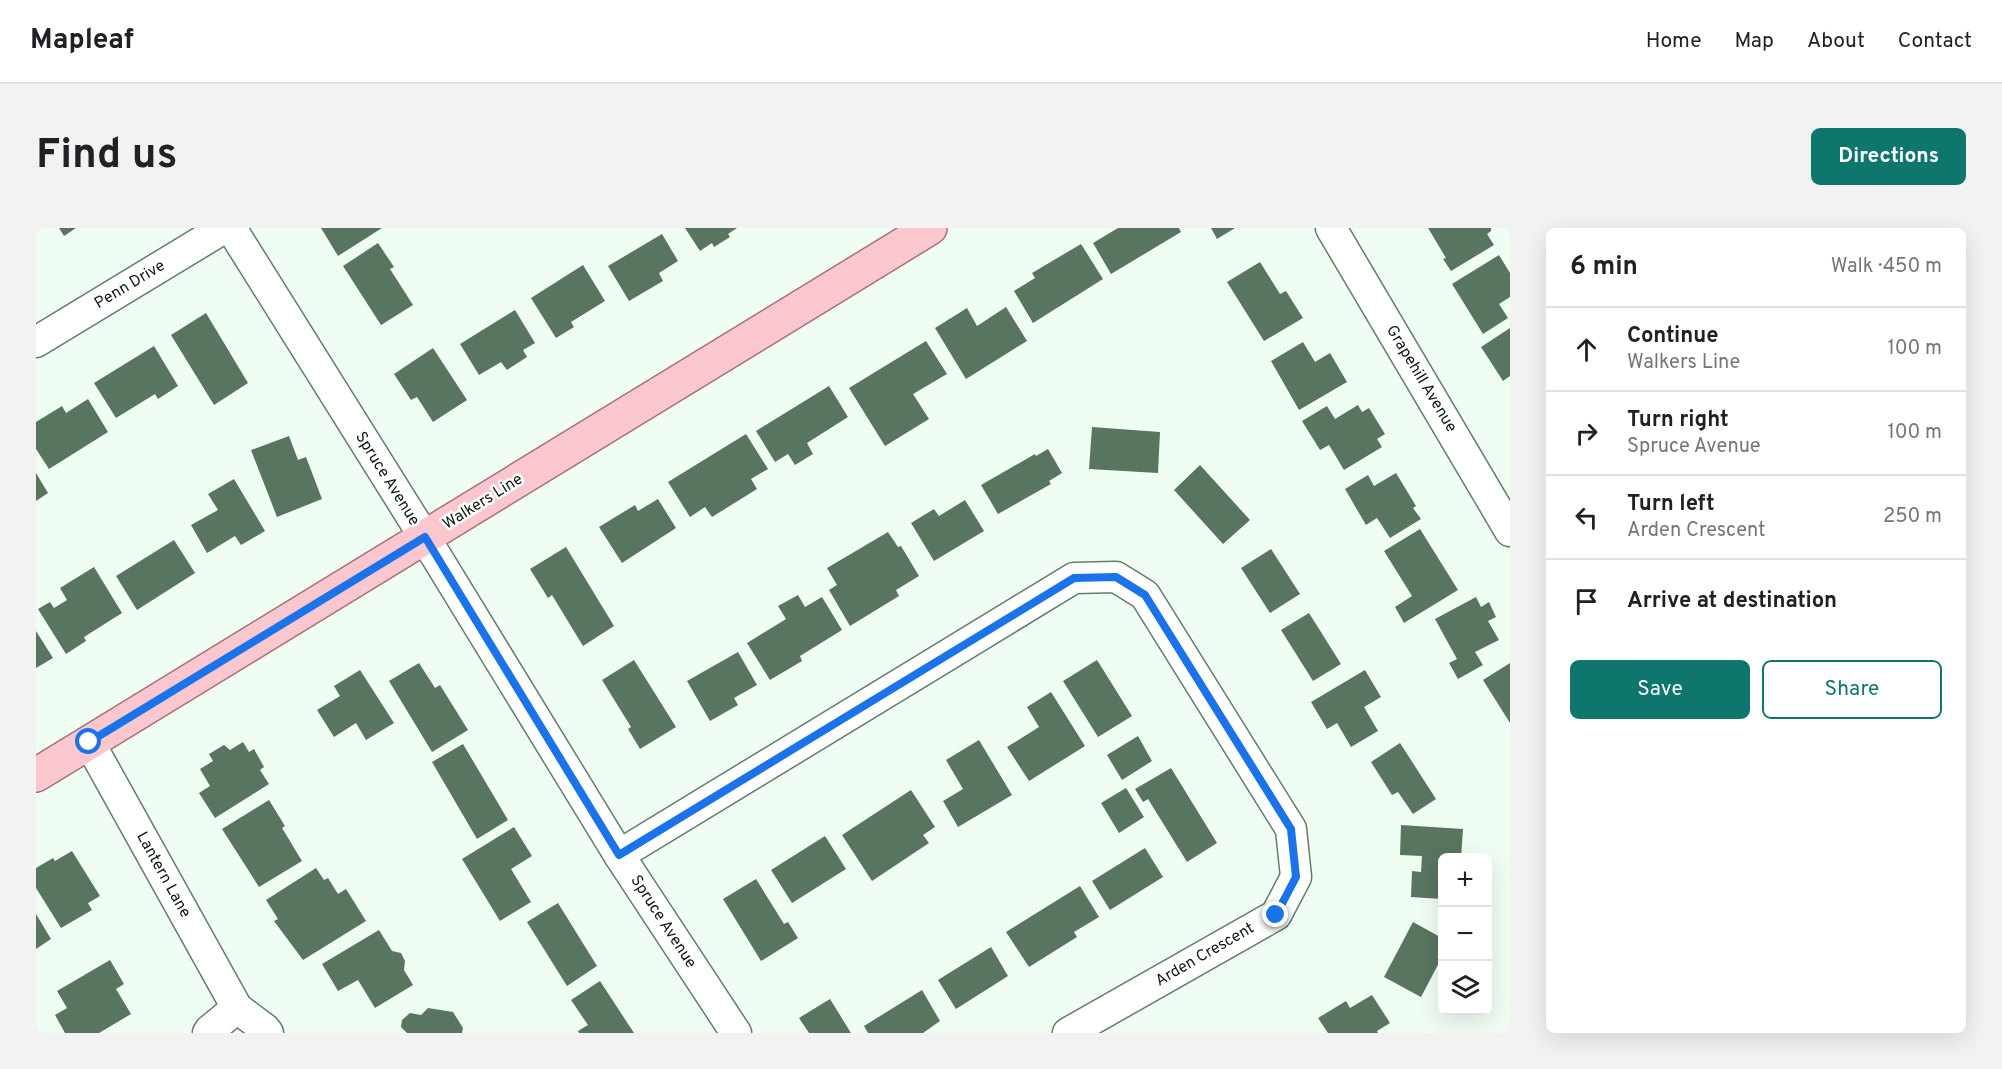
<!DOCTYPE html>
<html lang="en">
<head>
<meta charset="utf-8">
<style>
  body { margin:0; font-family:Overpass,sans-serif; background:#f2f2f2; color:#202124 }
  .controls { position:absolute; right:18px; bottom:18px; display:grid; overflow:hidden; border-radius:9px; box-shadow:0 6px 24px #0002 }
  .controls button { width:54px; height:54px; display:grid; place-items:center; padding:0; border:0; border-bottom:2px solid #e0e0e0; background:#fff; color:#202124; font:30px sans-serif }
  .stop { position:absolute; width:18px; height:18px; margin:-14px; border:4px solid #1a73e8; border-radius:50%; background:#fff }
  .stop.end { background:#1a73e8; border-color:#fff; box-shadow:0 2px 6px #0008 }
  .list { margin:0; padding:0; list-style:none }
  h2 { display:flex; justify-content:space-between; align-items:center; height:78px; margin:0; padding:0 24px; font-size:26px }
  h2 small { font-size:20px; font-weight:400; color:#757577 }
  .list li { display:grid; grid-template-columns:39px 1fr auto; gap:18px; align-items:center; box-sizing:border-box; height:84px; padding:0 24px; border-top:2px solid #e0e0e0 }
  .list b { display:block; font-size:22px; white-space:nowrap }
  .list p { margin:0; font-size:20px; white-space:nowrap; color:#757577 }
  .list em { font-size:20px; font-style:normal; color:#757577 }
  .actions { display:flex; gap:12px; padding:18px 24px }
  .actions a { flex:1; padding:14px 0; border:2px solid #0f766e; border-radius:9px; text-align:center; font-size:21px; color:#0f766e }
  .actions .main { background:#0f766e; color:#fff }
  .icon { flex:none; width:33px; height:33px; fill:none; stroke:currentColor; stroke-width:2; stroke-linecap:round; stroke-linejoin:round }
  .map { position:relative; flex:none; width:1474px; height:805px; overflow:hidden; border-radius:9px }
  header { display:flex; align-items:center; gap:36px; box-sizing:border-box; height:84px; padding:0 30px; background:#fff; border-bottom:2px solid #e0e0e0 }
  header strong { font-size:28px }
  nav { display:flex; gap:33px; margin-inline-start:auto; font-size:21px }
  .intro { display:flex; align-items:center; justify-content:space-between; box-sizing:border-box; height:144px; padding:0 36px }
  h1 { margin:0; font-size:42px }
  .button { padding:15px 27px; border-radius:9px; background:#0f766e; color:#fff; font-size:21px; font-weight:700 }
  main { display:flex; gap:36px; padding:0 36px }
  aside { flex:1; background:#fff; border-radius:9px; box-shadow:0 6px 24px #0002 }
  .map>svg:first-child { display:block }
</style>
</head>
<body>
<header>
<strong>Mapleaf</strong>
<nav><a>Home</a><a>Map</a><a>About</a><a>Contact</a></nav>
</header>
<div class="intro"><h1>Find us</h1><a class="button">Directions</a></div>
<main>
<div class="map">
<svg width="1474" height="805" viewBox="0 0 1474 805">
  <rect width="100%" height="100%" fill="#f0fdf3"/>
  <!-- building -->
  <g fill="#58755f">
    <path d="M23 0H40L28 8Z"/>
    <path d="M285 0H346L302 28Z"/>
    <path d="M649 0H701L692 6 694 9 678 19 676 15 664 23Z"/>
    <path d="M1082 0H1143L1145 4 1075 46 1057 15Z"/>
    <path d="M1175 0H1199L1181 11Z"/>
    <path d="M1392 0H1455V3L1451 6 1458 17 1415 43 1407 31 1410 30Z"/>
    <path d="M626 6 642 33 623 45 627 53 593 73 572 38Z"/>
    <path d="M342 15 358 39 354 41 377 77 345 97 307 38Z"/>
    <path d="M1045 16 1067 51 997 95 978 63 999 50 996 45Z"/>
    <path d="M1463 27 1474 45V69L1463 76 1472 90 1447 106 1416 56Z"/>
    <path d="M1224 34 1244 66 1250 63 1267 90 1228 113 1191 54Z"/>
    <path d="M547 37 569 73 535 94 538 99 520 110 495 70Z"/>
    <path d="M970 79 991 113 930 151 899 100 931 80 941 98Z"/>
    <path d="M479 82 499 115 487 122 491 129 471 142 465 134 443 147 424 116Z"/>
    <path d="M170 85 212 155 178 177 135 107Z"/>
    <path d="M1474 100V148L1467 153 1445 119Z"/>
    <path d="M890 113 911 146 877 166 893 191 849 218 813 160Z"/>
    <path d="M1267 114 1279 134 1294 125 1311 154 1263 182 1235 133Z"/>
    <path d="M118 118 142 158 122 171 119 166 80 190 58 155Z"/>
    <path d="M397 120 431 172 397 194 381 169 375 172 358 146Z"/>
    <path d="M793 158 812 189 771 215 777 226 759 237 752 226 739 234 720 203Z"/>
    <path d="M52 171 72 204 13 241 0 221V194L26 178 30 185Z"/>
    <path d="M1322 177 1326 184 1333 180 1349 206 1341 211 1346 219 1308 242 1293 217 1284 222 1266 193 1291 178 1299 191Z"/>
    <path d="M1056 199 1124 204 1122 245 1053 241Z"/>
    <path d="M710 206 732 241 715 251 721 261 676 289 669 279 654 289 632 254Z"/>
    <path d="M253 208 262 232 270 229 286 271 241 289 215 222Z"/>
    <path d="M1012 221 1026 245 1013 253 1015 256 962 286 945 257 999 226 1000 228Z"/>
    <path d="M1164 237 1214 292 1187 316 1138 262Z"/>
    <path d="M0 245 12 265 0 273Z"/>
    <path d="M1360 245 1380 278 1377 280 1385 291 1354 310 1341 290 1330 297 1309 261 1332 247 1338 258Z"/>
    <path d="M198 251 229 303 205 317 199 308 171 325 155 297 182 282 172 266Z"/>
    <path d="M622 271 640 300 586 335 563 299 599 277 602 283Z"/>
    <path d="M929 272 948 303 898 333 875 295 898 281 903 288Z"/>
    <path d="M1384 301 1422 362 1368 395 1359 379 1376 368 1348 323Z"/>
    <path d="M852 304 862 319 865 318 883 348 860 362 863 368 814 398 793 362 801 357 791 340Z"/>
    <path d="M138 312 159 345 101 382 80 348Z"/>
    <path d="M530 319 578 398 547 418 516 367 512 370 494 341Z"/>
    <path d="M1235 321 1264 366 1234 385 1205 340Z"/>
    <path d="M58 339 86 385 48 409 50 413 30 426 2 381 14 374 18 380 31 372 24 360Z"/>
    <path d="M762 367 769 379 786 369 806 402 764 428 766 433 734 452 711 415 750 391 742 378Z"/>
    <path d="M1440 369 1445 379 1453 374 1460 389 1452 393 1463 412 1439 424 1447 437 1422 451 1413 435 1421 431 1399 391Z"/>
    <path d="M1273 385 1305 436 1277 453 1245 402Z"/>
    <path d="M0 403 17 430 0 440Z"/>
    <path d="M702 424 721 457 698 470 702 477 674 493 651 453Z"/>
    <path d="M598 432 640 499 604 521 592 501 595 499 566 452Z"/>
    <path d="M1061 432 1096 488 1062 509 1027 453Z"/>
    <path d="M383 435 399 460 404 457 432 502 396 524 353 453Z"/>
    <path d="M1474 435V495L1447 452Z"/>
    <path d="M324 442 358 495 330 512 320 495 298 509 281 482 304 468 298 458Z"/>
    <path d="M1329 442 1345 469 1328 479 1342 503 1315 519 1301 495 1291 501 1275 474Z"/>
    <path d="M1015 464 1049 518 993 553 971 519 1003 499 991 479Z"/>
    <path d="M1102 508 1116 533 1086 552 1071 527Z"/>
    <path d="M943 512 976 567 922 599 907 573 927 561 910 532Z"/>
    <path d="M207 514 213 524 218 521 228 539 224 542 233 556 179 590 163 565 174 558 164 541 177 533 173 526 188 517 194 522Z"/>
    <path d="M1364 515 1400 571 1377 586 1362 564 1356 567 1335 534Z"/>
    <path d="M427 516 472 592 441 611 396 534Z"/>
    <path d="M1135 540 1181 615 1151 634 1112 571 1107 574 1099 561Z"/>
    <path d="M1090 560 1108 589 1083 605 1065 575Z"/>
    <path d="M875 562 899 599 887 607 893 615 836 653 806 607Z"/>
    <path d="M233 572 249 598 246 600 266 633 223 659 186 601Z"/>
    <path d="M1365 597 1427 601 1425 630H1406V671L1375 669 1376 643 1385 644 1386 628 1364 627Z"/>
    <path d="M478 599 496 628 475 641 495 674 464 693 426 631Z"/>
    <path d="M789 608 810 641 756 675 735 642Z"/>
    <path d="M1109 620 1127 649 1074 682 1056 653Z"/>
    <path d="M36 623 64 668 52 675 56 682 25 700 0 660V640L17 630 19 633Z"/>
    <path d="M280 640 288 652 292 650 302 666 310 661 330 693 267 732 238 693 242 691 230 672Z"/>
    <path d="M720 651 748 696 752 694 762 710 725 733 687 671Z"/>
    <path d="M1044 658 1063 689 1038 704 1041 709 993 739 970 704Z"/>
    <path d="M522 675 561 738 531 758 491 694Z"/>
    <path d="M0 686 15 711 0 721Z"/>
    <path d="M1377 694 1406 710V732L1405 731 1385 769 1348 749Z"/>
    <path d="M343 702 356 723 365 725 369 733 368 742 377 757 339 780 322 752 302 763 286 736Z"/>
    <path d="M955 719 972 748 920 781 902 752Z"/>
    <path d="M74 732 88 756 80 761 95 786 63 805H29L19 787 31 780 21 763Z"/>
    <path d="M564 753 598 805H543L542 803 552 797 535 772Z"/>
    <path d="M886 762 904 793 887 805H832L828 798Z"/>
    <path d="M1336 767 1354 795 1341 803 1342 805H1292L1282 790 1310 773 1314 780Z"/>
    <path d="M794 771 815 805H773L763 790Z"/>
    <path d="M392 780 417 784 427 800 426 805H371L365 799 366 792 374 785 385 787Z"/>
  </g>
  <g fill="none" stroke-linecap="round" stroke-linejoin="round">
    <!-- minor casing -->
    <g stroke="#617e68" stroke-width="33">
      <g id="minor">
        <path d="M195 0 389 310 583 627 700 805"/>
        <path d="M1295 0 1474 303"/>
        <path d="M0 114 188 0"/>
        <path d="M53 514 201 780 229 801 232 805"/>
        <path d="M583 627 1038 350 1080 349 1109 367 1255 601 1260 649 1240 687 1032 805"/>
        <path d="M172 805 174 802 201 780"/>
      </g>
    </g>
    <!-- major casing -->
    <g stroke="#a77276" stroke-width="36">
      <path id="major" d="M0 547 894 0"/>
    </g>
    <!-- minor -->
    <use href="#minor" stroke="#fff" stroke-width="30"/>
    <!-- major -->
    <use href="#major" stroke="#fbc7ce" stroke-width="33"/>
  </g>
  <g fill="none" stroke-linecap="round" stroke-linejoin="round">
    <!-- route -->
    <path stroke="#1a73e8" stroke-width="8" d="M53 514 389 309 583 627 1038 350 1080 349 1109 367 1255 601 1260 649 1240 687"/>
  </g>
  <g text-anchor="middle" dominant-baseline="central" stroke-width="5" stroke-linejoin="round" paint-order="stroke">
    <!-- street labels -->
    <g font-size="16" fill="#0e1a11" stroke="#fff">
      <text transform="translate(94 57) rotate(-31)">Penn Drive</text>
      <text transform="translate(1385 151) rotate(59)">Grapehill Avenue</text>
      <text transform="translate(351 251) rotate(58)">Spruce Avenue</text>
      <text transform="translate(447 274) rotate(-32)">Walkers Line</text>
      <text transform="translate(127 647) rotate(61)">Lantern Lane</text>
      <text transform="translate(627 694) rotate(57)">Spruce Avenue</text>
      <text transform="translate(1169 727) rotate(-30)">Arden Crescent</text>
    </g>
  </g>
</svg>
<div class="controls">
<button>+</button>
<button>−</button>
<button><svg class="icon" aria-label="layers" viewBox="0 0 24 24"><path d="M12 4l9 5-9 5-9-5zM3 14l9 5 9-5"/></svg></button>
</div>
<div class="stop" style="left:53px;top:514px"></div>
<div class="stop end" style="left:1240px;top:687px"></div>
</div>
<aside>
<h2>6 min<small>Walk · 450 m</small></h2>
<ul class="list">
<li><svg class="icon" aria-label="ahead" viewBox="0 0 24 24"><path d="M12 20V5M6 11l6-6 6 6"/></svg><div><b>Continue</b><p>Walkers Line</p></div><em>100 m</em></li>
<li><svg class="icon" aria-label="right" viewBox="0 0 24 24"><path d="M7 20v-9h11M14 6l5 5-5 5"/></svg><div><b>Turn right</b><p>Spruce Avenue</p></div><em>100 m</em></li>
<li><svg class="icon" aria-label="left" viewBox="0 0 24 24"><path d="M17 20v-9H6M10 6l-5 5 5 5"/></svg><div><b>Turn left</b><p>Arden Crescent</p></div><em>250 m</em></li>
<li><svg class="icon" aria-label="arrive" viewBox="0 0 24 24"><path d="M6 21V4h12l-3 4 3 4H6"/></svg><div><b>Arrive at destination</b></div></li>
</ul>
<div class="actions"><a class="main">Save</a><a>Share</a></div>
</aside>
</main>
</body>
</html>
